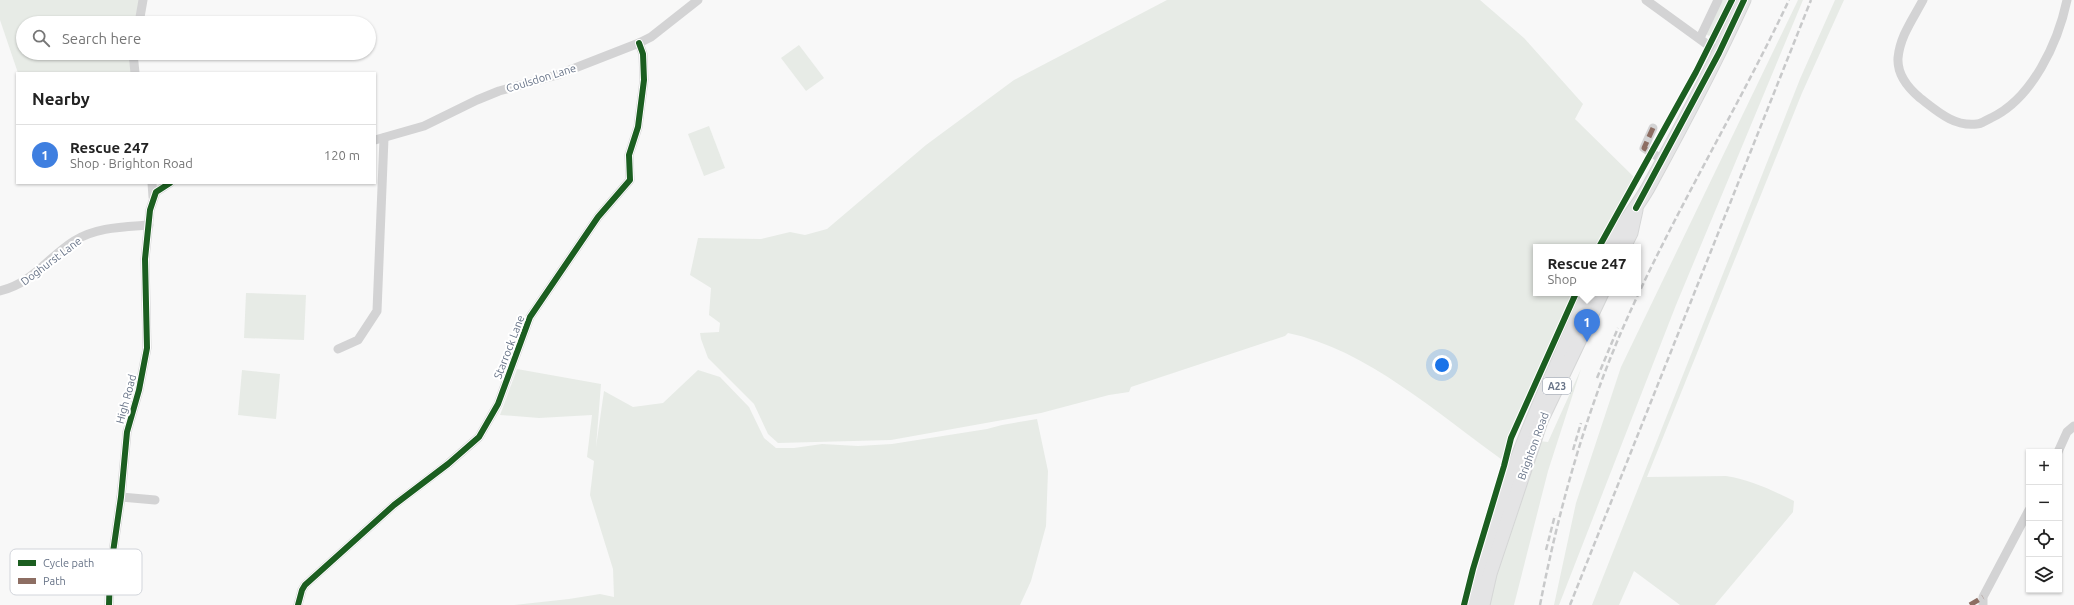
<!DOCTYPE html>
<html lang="en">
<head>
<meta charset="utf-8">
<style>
  body { margin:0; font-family:Ubuntu,sans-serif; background:#f6f6f6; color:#222 }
  .controls { position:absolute; right:12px; bottom:12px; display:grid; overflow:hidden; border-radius:0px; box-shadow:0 1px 3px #0004 }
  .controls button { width:36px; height:36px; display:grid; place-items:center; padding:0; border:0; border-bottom:1px solid #e0e0e0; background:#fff; color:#222; font:20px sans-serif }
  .you { position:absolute; left:1442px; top:365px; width:14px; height:14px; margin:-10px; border:3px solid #fff; border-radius:50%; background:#1a73e8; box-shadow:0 0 0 6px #1a73e833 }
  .badge { display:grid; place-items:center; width:26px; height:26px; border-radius:50%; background:#ea580c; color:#fff; font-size:13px; font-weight:700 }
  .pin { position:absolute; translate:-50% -33px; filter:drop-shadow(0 1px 2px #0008) }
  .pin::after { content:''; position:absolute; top:21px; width:14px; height:12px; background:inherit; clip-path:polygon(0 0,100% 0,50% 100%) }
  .popup { position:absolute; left:1533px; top:244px; width:108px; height:52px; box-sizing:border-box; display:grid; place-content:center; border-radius:0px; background:#fff; filter:drop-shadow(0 1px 3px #0005); font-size:13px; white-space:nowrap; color:#767676 }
  .popup b { font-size:15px; color:#222 }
  .popup::after { content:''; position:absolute; left:50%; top:100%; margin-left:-8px; border:8px solid transparent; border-top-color:#fff }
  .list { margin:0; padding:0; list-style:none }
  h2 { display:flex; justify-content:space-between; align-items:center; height:52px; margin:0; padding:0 16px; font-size:17px }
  h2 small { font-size:13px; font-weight:400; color:#767676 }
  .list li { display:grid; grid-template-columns:26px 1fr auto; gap:12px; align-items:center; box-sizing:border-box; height:60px; padding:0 16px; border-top:1px solid #e0e0e0 }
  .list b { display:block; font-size:15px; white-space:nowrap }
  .list p { margin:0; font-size:13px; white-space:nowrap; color:#767676 }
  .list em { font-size:13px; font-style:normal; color:#767676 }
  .icon { flex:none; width:22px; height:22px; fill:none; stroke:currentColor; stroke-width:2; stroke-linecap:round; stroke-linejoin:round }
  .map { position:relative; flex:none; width:2074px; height:605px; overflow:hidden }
  .search { position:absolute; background:#fff; box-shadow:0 1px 3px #0004; left:16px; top:16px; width:360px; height:44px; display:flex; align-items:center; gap:10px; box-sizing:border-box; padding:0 14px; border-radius:22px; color:#767676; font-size:15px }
  .panel { position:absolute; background:#fff; box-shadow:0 1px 3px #0004; left:16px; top:72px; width:360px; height:112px; border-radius:0px }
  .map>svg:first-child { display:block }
</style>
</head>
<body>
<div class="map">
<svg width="2074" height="605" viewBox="0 0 2074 605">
  <rect width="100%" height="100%" fill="#f8f8f8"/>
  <!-- green -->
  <g fill="#e7ebe6">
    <path d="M0 0H141L137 23H23V53H132L133 73H18L0 20Z"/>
    <path d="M1167 0H1480L1524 38 1583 104 1575 119 1635 178 1598 247H1536V293H1575L1518 418 1501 459C1438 414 1366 349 1288 333L1285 336 1131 387 1129 392 1109 395 1041 413 891 440 778 443 768 434 754 404 708 358 701 339 700 333 719 332 720 323 709 315 711 288 690 275 698 238 761 239 790 232 805 235 827 229 926 145 1014 80Z"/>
    <path d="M1722 0H1729L1716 32 1709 36 1706 34Z"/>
    <path d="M1798 0H1803L1676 305 1559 605H1554L1576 503 1621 367Z"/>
    <path d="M1835 0H1844L1802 93 1647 477 1726 476C1751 480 1772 490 1794 501L1793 512 1715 605H1680L1634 571 1619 605H1592L1800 79Z"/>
    <path d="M799 45 824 78 806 91 781 58Z"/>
    <path d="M709 126 725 168 704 176 688 134Z"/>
    <path d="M246 293 306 295 304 340 244 338Z"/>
    <path d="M517 369 601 384 596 447 604 391 633 407 663 403 698 370 720 377 749 407 764 438 776 448H794L822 444 858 446 892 444 987 429 1002 425 1037 419 1048 471 1046 526 1031 581 1020 605H514L569 599 600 594 614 597 613 569 590 495 594 461 587 457 592 415 539 418 500 415Z"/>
    <path d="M1581 369 1548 471 1514 605H1488L1495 576 1539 441 1548 442Z"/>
    <path d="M242 370 280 374 276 419 238 415Z"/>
  </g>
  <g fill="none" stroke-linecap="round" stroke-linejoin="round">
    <!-- highway casing -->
    <g stroke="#d5d6d6" stroke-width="15">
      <g id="highway">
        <path d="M1610 247C1621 225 1636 209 1648 188 1682 126 1715 64 1744 0"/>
        <path d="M1624 247 1631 233 1636 210"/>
        <path d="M1472 605C1491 522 1520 445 1555 368 1566 343 1576 318 1588 293"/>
        <path d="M1483 605 1490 574 1541 421 1602 293"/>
      </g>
    </g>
    <!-- minor -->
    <g stroke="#d3d3d4" stroke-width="9">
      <path d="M1646 0 1719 53"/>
      <path d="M1923 0C1913 19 1900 36 1898 58 1897 75 1908 88 1920 98 1937 111 1954 127 1977 124 1981 124 1986 120 1991 118 2032 99 2058 43 2067 0"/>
      <path d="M139 23 143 0"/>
      <path d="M1700 38 1718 0"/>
      <path d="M133 53 135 73"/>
      <path d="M1653 128 1644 148 1663 160"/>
      <path d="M375 140 424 126 477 100 499 91 557 75 639 43 651 37 698 0"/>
      <path d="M152 183 153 197"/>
      <path d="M0 291C33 283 47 258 74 241 96 227 123 227 149 225"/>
      <path d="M338 349 358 340 377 311 384 138"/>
      <path d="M2058 452 2067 432 2074 426"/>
      <path d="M121 497 155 500"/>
      <path d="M109 605 110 573 121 497 127 432 139 390 147 348 145 259 150 210 156 192 170 183"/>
      <path d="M298 605 302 590 305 585 394 505 448 464 479 437 498 404 530 317 598 217 630 180 629 155 638 127 644 80 643 54 639 43"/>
      <path d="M1983 605V597L2029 510"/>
    </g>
    <!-- highway -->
    <use href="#highway" stroke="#e4e4e5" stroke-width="13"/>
    <!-- rail -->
    <g stroke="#c8c9ca" stroke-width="2.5" stroke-dasharray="6 3" stroke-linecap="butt">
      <path d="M1597 378 1618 328"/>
      <path d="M1573 450 1581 423"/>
      <path d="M1546 550 1555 515"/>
      <path d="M1540 605C1559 508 1586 411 1626 321 1675 211 1738 108 1789 0"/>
      <path d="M1570 605 1811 0"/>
    </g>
    <!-- quiet -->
    <g stroke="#8d6e63" stroke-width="5" stroke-dasharray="10 5" stroke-linecap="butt">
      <path d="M1653 128 1644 148 1654 154"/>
      <path d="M1970 605 1983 597"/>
    </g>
    <!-- cycleway casing -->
    <g stroke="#fff" stroke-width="8">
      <g id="cycleway">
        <path d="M1636 208 1719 53 1744 0"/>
        <path d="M1599 247 1696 72 1732 0"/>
        <path d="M109 605 110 573 121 497 127 432 139 390 147 348 145 259 150 210 156 192 170 183"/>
        <path d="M298 605 302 590 305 585 394 505 448 464 479 437 498 404 530 317 598 217 630 180 629 155 638 127 644 80 643 54 639 43"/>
        <path d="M1464 605 1473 569 1504 466 1511 438 1576 293"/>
      </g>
    </g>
    <!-- cycleway -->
    <use href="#cycleway" stroke="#1b5e20" stroke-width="6"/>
  </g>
  <g text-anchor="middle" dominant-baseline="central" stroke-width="4" stroke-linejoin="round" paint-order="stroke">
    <!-- shield labels -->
    <rect fill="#fff" stroke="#959eac" stroke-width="1" x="1543" y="378" width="28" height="16" rx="3"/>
    <g font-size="10" font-weight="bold" fill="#687488">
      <text x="1557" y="386">A23</text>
    </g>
    <!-- street labels -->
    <g font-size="11" fill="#687488" stroke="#fff">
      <text transform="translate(541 78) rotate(-17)">Coulsdon Lane</text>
      <text transform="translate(51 261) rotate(-37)">Doghurst Lane</text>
      <text transform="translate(509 347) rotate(-69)">Starrock Lane</text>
      <text transform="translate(126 399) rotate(-75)">High Road</text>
      <text transform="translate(1533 446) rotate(-70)">Brighton Road</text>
    </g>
  </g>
  <!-- legend -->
  <rect x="10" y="549" width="132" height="46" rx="6" fill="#fff" stroke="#d2d5db" stroke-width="1"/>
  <rect x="18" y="560" width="18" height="6" fill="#1b5e20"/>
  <rect x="18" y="578" width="18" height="6" fill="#8d6e63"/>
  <g font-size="11" fill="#687488">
    <text x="43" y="567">Cycle path</text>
    <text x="43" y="585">Path</text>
  </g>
</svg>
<div class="controls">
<button>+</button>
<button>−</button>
<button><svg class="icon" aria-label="locate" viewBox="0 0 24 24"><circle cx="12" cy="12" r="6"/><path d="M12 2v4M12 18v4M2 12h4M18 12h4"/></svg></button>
<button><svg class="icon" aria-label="layers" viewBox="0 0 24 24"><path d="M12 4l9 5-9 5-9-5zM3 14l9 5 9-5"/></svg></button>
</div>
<div class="you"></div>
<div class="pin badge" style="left:1587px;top:342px;background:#3f7fe0">1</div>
<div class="popup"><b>Rescue 247</b>Shop</div>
<div class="search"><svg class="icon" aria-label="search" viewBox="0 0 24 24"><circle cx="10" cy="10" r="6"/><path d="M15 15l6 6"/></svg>Search here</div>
<section class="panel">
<h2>Nearby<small></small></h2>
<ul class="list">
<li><span class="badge" style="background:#3f7fe0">1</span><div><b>Rescue 247</b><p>Shop · Brighton Road</p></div><em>120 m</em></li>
</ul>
</section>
</div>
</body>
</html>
